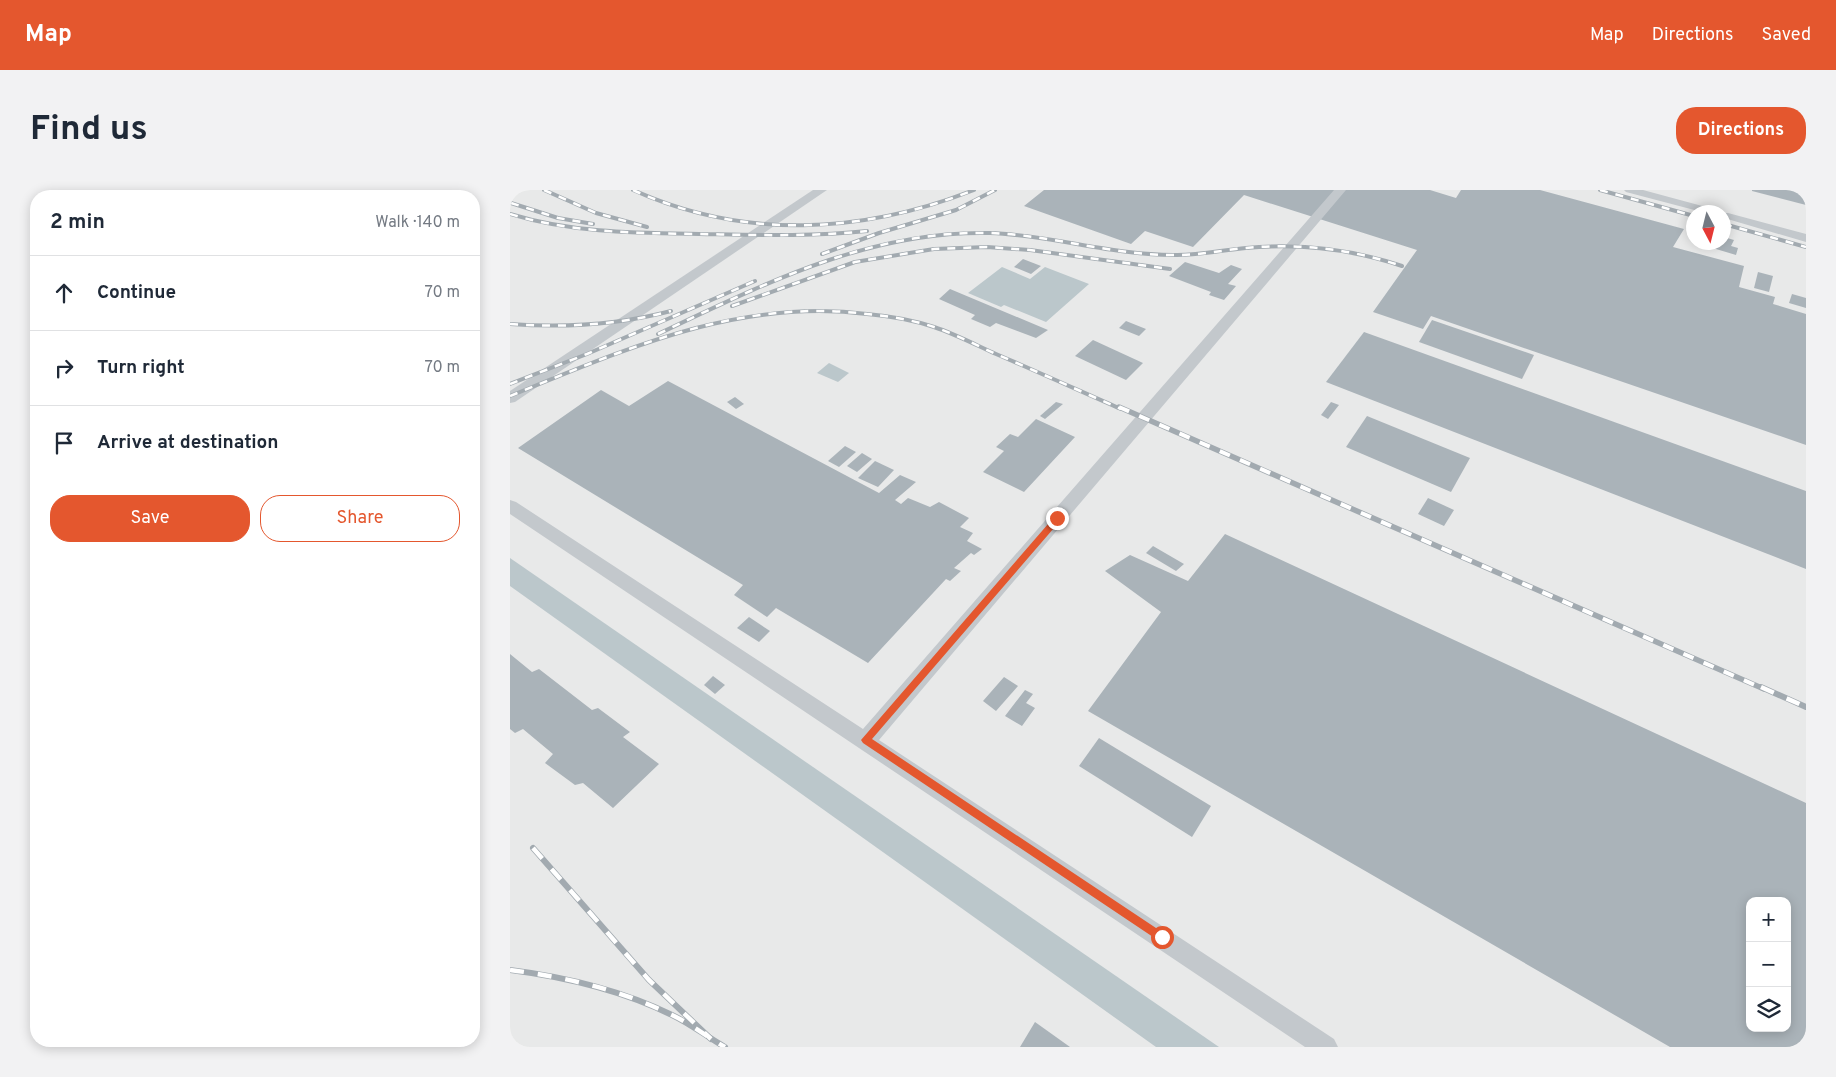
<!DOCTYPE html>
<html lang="en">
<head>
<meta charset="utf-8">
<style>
  body { margin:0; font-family:Overpass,sans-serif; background:#f2f2f3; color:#1f2937 }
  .controls { position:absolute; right:15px; bottom:15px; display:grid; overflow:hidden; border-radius:10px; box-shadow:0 2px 12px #0003 }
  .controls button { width:45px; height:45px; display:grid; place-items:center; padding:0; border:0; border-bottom:1px solid #e0e1e3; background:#fff; color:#1f2937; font:25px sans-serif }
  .compass { position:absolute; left:1176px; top:15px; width:45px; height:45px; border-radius:50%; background:#fff; box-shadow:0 2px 12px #0003; rotate:173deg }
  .stop { position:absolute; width:15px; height:15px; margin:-11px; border:4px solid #e4572e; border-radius:50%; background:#fff }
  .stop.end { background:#e4572e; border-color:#fff; box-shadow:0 1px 5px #0008 }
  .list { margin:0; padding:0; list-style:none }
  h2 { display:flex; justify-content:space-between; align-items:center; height:65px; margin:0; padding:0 20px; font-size:21px }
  h2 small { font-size:16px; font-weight:400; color:#747a83 }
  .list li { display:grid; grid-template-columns:32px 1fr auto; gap:15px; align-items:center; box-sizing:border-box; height:75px; padding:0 20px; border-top:1px solid #e0e1e3 }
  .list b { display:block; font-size:19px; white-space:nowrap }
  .list em { font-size:16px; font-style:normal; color:#747a83 }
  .actions { display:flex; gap:10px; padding:15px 20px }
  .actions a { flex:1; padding:11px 0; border:1px solid #e4572e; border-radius:20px; text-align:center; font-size:18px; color:#e4572e }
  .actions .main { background:#e4572e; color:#fff }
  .icon { flex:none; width:28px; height:28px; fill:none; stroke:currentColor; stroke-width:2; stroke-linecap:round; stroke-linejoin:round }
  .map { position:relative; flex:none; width:1296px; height:857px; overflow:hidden; border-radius:20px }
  header { display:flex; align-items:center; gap:30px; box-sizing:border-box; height:70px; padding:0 25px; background:#e4572e; color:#fff }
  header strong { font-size:24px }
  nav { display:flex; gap:28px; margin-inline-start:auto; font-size:18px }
  .intro { display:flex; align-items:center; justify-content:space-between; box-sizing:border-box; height:120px; padding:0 30px }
  h1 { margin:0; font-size:35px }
  .button { padding:12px 22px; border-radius:20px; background:#e4572e; color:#fff; font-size:18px; font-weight:700 }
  main { display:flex; gap:30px; padding:0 30px }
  aside { flex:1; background:#fff; border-radius:20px; box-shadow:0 2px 12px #0003 }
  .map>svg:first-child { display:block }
</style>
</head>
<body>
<header>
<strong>Map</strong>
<nav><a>Map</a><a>Directions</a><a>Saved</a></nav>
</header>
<div class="intro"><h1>Find us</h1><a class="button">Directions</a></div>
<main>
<aside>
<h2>2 min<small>Walk · 140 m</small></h2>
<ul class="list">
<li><svg class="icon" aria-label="ahead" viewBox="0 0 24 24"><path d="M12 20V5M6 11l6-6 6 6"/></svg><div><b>Continue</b></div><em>70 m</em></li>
<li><svg class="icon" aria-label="right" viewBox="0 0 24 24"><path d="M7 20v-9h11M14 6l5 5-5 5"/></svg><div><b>Turn right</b></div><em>70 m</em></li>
<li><svg class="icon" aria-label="arrive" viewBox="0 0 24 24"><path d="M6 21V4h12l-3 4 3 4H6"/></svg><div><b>Arrive at destination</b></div></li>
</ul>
<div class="actions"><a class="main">Save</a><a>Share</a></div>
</aside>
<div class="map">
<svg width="1296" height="857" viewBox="0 0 1296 857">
  <rect width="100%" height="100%" fill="#fafaf8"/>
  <!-- built -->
  <path fill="#e8e9e9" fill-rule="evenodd" d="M0 0H1296V857H0ZM1184 22H1214V52H1184ZM1240 711H1277V838H1240Z"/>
  <!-- water -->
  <g fill="#bbc7cb">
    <path d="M492 77 520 89 535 77 579 94 536 132 494 115 491 117 458 103Z"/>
    <path d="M319 173 339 183 328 192 307 183Z"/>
    <path d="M0 368 709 857H646L0 396Z"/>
  </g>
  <!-- building -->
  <g fill="#aab3b9" fill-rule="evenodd">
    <path d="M534 0H920L946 8 951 0H1030L1174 39 1163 57 1234 76 1229 97 1265 107 1263 114 1296 124V255L921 126 913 139 863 122 907 60 734 5 683 57 635 41 621 54 514 16Z"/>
    <path d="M1242 0H1296V15L1242 1Z"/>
    <path d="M1214 47 1224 50 1221 56 1228 58 1226 65 1186 53 1214 52Z"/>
    <path d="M513 69 531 76 521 84 504 77Z"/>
    <path d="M675 72 709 83 721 75 732 79 718 94 726 96 714 110 699 105 701 102 659 86Z"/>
    <path d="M1248 82 1263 86 1259 102 1244 98Z"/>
    <path d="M440 99 538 140 526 148 486 133 480 137 461 129 465 125 429 109Z"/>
    <path d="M1282 104 1296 108V118L1279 113Z"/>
    <path d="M922 130 1024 165 1012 189 909 152Z"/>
    <path d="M616 131 636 139 629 146 609 138Z"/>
    <path d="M854 142 1296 301V379L816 192Z"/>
    <path d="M583 150 633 173 616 190 565 166Z"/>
    <path d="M158 191 369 303 390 285 406 292 385 310 391 314 398 308 420 317 429 312 459 328 450 337 463 343 457 351 472 359 464 365 461 363 444 378 451 381 440 391 436 389 358 473 266 418 257 427 224 405 233 395 8 258 91 200 119 216Z"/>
    <path d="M225 207 234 214 226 219 217 212Z"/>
    <path d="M546 212 553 214 535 229 530 226Z"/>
    <path d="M821 212 829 215 818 229 811 225Z"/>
    <path d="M857 226 960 268 941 302 836 257Z"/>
    <path d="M526 229 565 247 514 302 473 282 494 261 486 257 500 244 508 247Z"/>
    <path d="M335 256 346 262 329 277 318 271Z"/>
    <path d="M352 263 362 269 347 282 337 276Z"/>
    <path d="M365 271 384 280 368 297 348 288Z"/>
    <path d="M918 308 944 320 934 336 908 324Z"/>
    <path d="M715 344 1296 613V857H1160L578 521 651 422 595 381 620 365 678 391ZM1240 711H1277V838H1240Z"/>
    <path d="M643 356 674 374 666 381 636 363Z"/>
    <path d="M239 427 260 441 249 452 227 438Z"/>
    <path d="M0 464 22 482 29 479 82 520 88 518 120 542 113 547 149 574 103 618 73 593 65 595 35 573 43 564 13 539 5 543 0 539Z"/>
    <path d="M203 486 215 495 205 504 194 495Z"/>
    <path d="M494 487 508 496 486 521 473 511Z"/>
    <path d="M515 500 523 504 516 513 525 518 512 536 495 526Z"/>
    <path d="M589 548 701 616 682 647 569 576Z"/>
    <path d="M525 832 560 857H510Z"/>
  </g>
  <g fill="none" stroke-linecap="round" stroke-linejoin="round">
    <!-- lane -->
    <g fill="#c3c8cc" fill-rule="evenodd">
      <path d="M303 0H317L5 212 0 213V201Z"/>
      <path d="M824 0H836L369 550 824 849 828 857H795L0 324V310L6 312 353 539Z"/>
      <path d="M1114 0H1133L1207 20 1209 22H1192L1116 2Z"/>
      <path d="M1210 22 1218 23 1296 44V52L1214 28V22Z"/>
    </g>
    <!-- rail-far2 casing -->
    <g stroke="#a2aab0" stroke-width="4">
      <g id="rail-far2">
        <path d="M34 0 86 23 137 37"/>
        <path d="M123 0C234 50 352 44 464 0"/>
        <path d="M1090 0 1184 26"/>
        <path d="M1 13 48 28 83 34"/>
        <path d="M0 24C62 43 125 43 189 44 245 45 301 47 357 41"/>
        <path d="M1214 34 1296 57"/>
        <path d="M312 64 369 43 446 20 485 0"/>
        <path d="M222 116 345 72 424 59 477 57 520 60 660 79"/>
        <path d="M0 134C55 138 108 135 161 121"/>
        <path d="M148 144C254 94 360 40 480 43 543 45 604 66 667 65 691 65 713 60 736 58 790 53 841 59 892 76"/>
        <path d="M0 194 77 164 245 91"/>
        <path d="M0 206C116 159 228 108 357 124 379 126 403 130 424 137 445 144 466 155 486 164 528 182 570 201 611 219"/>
      </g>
    </g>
    <!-- rail-far1 casing -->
    <g stroke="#a2aab0" stroke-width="5.5">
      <path id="rail-far1" d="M609 217 1254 499"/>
    </g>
    <!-- rail casing -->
    <g stroke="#a2aab0" stroke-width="6">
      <g id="rail">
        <path d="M1251 497 1296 517"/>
        <path d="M23 658 139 790 201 849"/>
        <path d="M0 780C56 787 111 800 162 825 181 834 197 847 215 857"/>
      </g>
    </g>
    <!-- rail-far2 -->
    <use href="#rail-far2" stroke="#fff" stroke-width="2.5" stroke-dasharray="8" stroke-linecap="butt"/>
    <!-- rail-far1 -->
    <use href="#rail-far1" stroke="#fff" stroke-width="4" stroke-dasharray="11" stroke-linecap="butt"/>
    <!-- rail -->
    <use href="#rail" stroke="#fff" stroke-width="4.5" stroke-dasharray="14" stroke-linecap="butt"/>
  </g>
  <!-- route -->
  <path fill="#e4572e" d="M545 326H550V331L362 549 655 744 657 747 655 751 652 753 353 553 351 550Z"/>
</svg>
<div class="controls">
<button>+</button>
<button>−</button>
<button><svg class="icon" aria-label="layers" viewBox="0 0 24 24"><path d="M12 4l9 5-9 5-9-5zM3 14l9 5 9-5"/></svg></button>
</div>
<svg class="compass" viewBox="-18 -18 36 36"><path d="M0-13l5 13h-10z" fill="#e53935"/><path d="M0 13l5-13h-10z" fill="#747a83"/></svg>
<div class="stop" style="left:652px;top:747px"></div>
<div class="stop end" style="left:547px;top:328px"></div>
</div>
</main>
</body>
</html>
